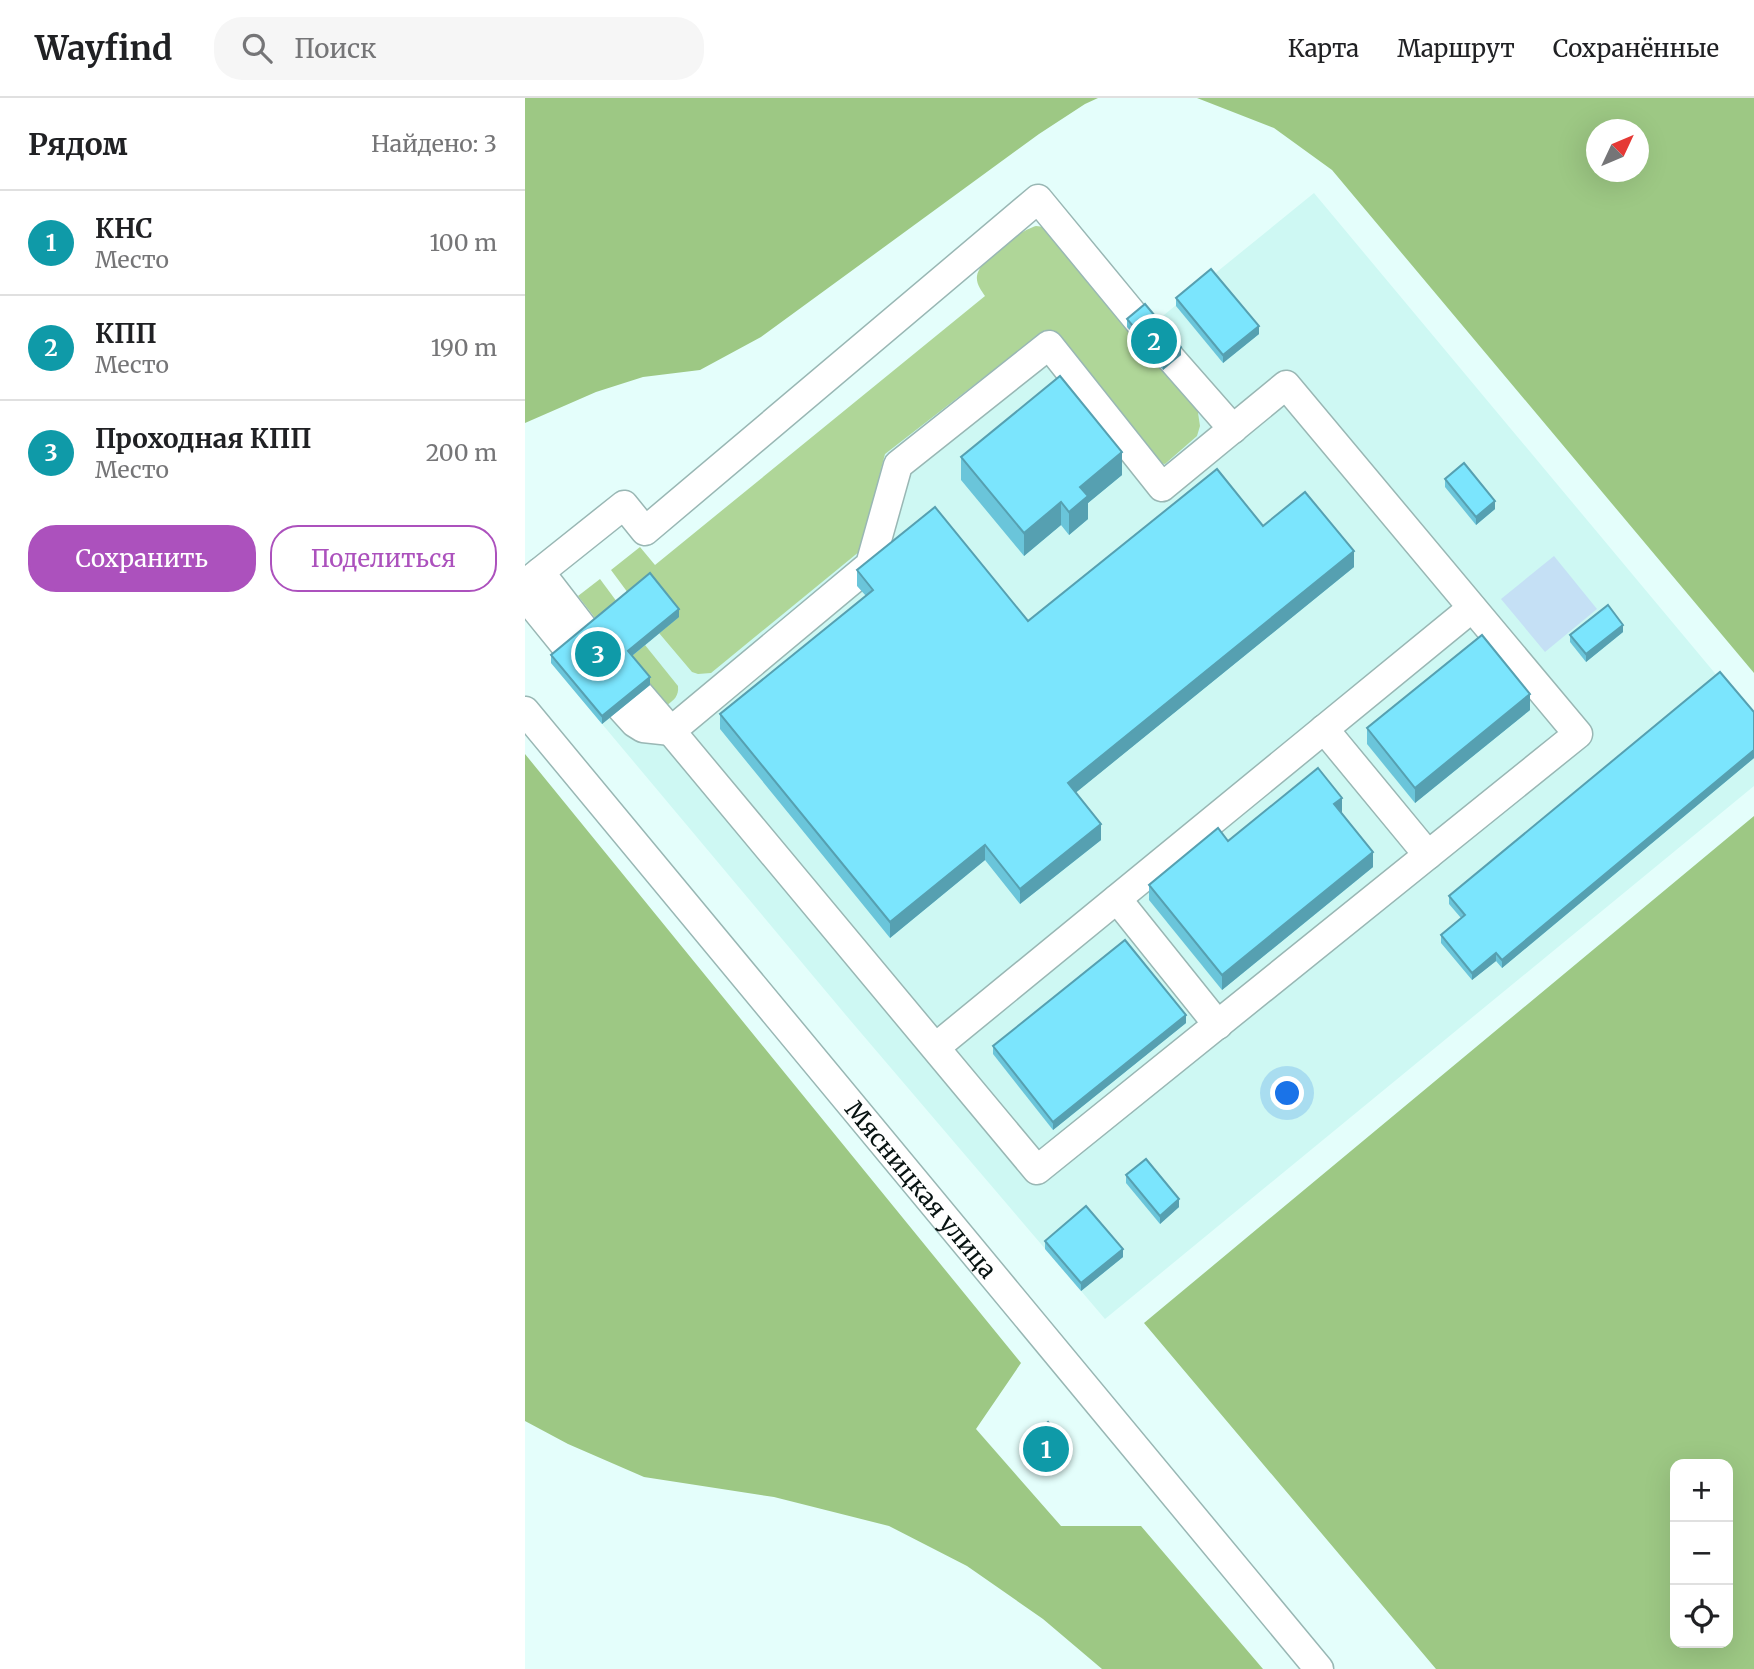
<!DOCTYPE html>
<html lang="ru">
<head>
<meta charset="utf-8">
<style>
  body { margin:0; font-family:Merriweather,serif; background:#f6f6f6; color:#202124 }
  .controls { position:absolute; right:21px; bottom:21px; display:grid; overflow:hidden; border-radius:14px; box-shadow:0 7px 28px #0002 }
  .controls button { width:63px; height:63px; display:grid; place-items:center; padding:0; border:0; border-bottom:2px solid #e0e0e0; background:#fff; color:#202124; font:35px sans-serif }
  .compass { position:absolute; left:1061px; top:21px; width:63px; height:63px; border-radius:50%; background:#fff; box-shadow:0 7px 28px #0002; rotate:46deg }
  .you { position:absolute; left:763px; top:996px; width:24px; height:24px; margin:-18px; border:5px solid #fff; border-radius:50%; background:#1a73e8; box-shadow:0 0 0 10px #1a73e833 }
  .badge { display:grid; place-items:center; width:46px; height:46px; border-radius:50%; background:#ac51bd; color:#fff; font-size:23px; font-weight:700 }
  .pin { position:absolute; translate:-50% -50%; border:4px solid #fff; box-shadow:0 2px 7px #0006 }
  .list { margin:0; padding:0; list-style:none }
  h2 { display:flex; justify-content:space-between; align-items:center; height:91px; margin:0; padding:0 28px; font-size:30px }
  h2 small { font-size:23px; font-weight:400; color:#757577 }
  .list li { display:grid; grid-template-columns:46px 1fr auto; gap:21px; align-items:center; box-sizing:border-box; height:105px; padding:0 28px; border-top:2px solid #e0e0e0 }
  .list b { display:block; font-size:26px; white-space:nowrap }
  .list p { margin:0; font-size:23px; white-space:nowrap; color:#757577 }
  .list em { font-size:23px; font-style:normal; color:#757577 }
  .actions { display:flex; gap:14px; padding:21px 28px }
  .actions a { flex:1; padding:16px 0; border:2px solid #ac51bd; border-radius:28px; text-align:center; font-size:24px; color:#ac51bd }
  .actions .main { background:#ac51bd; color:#fff }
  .icon { flex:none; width:38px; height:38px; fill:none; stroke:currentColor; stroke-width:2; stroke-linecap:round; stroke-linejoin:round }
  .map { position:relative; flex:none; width:1229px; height:1571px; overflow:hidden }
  header { display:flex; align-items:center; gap:42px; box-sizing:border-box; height:98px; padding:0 35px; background:#fff; border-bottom:2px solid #e0e0e0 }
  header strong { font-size:33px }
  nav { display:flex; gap:38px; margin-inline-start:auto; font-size:24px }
  .search { width:490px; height:63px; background:#f6f6f6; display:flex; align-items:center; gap:18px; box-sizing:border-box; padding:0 24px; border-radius:28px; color:#757577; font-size:26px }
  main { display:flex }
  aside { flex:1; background:#fff }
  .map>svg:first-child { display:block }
</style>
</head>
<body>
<header>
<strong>Wayfind</strong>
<div class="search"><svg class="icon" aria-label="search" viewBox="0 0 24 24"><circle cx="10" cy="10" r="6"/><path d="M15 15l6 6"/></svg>Поиск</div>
<nav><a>Карта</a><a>Маршрут</a><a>Сохранённые</a></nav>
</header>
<main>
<aside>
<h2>Рядом<small>Найдено: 3</small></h2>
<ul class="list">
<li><span class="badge" style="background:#0f9aa8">1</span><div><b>КНС</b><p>Место</p></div><em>100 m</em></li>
<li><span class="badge" style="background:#0f9aa8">2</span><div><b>КПП</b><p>Место</p></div><em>190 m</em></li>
<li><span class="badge" style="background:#0f9aa8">3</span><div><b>Проходная КПП</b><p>Место</p></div><em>200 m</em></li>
</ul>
<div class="actions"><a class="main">Сохранить</a><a>Поделиться</a></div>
</aside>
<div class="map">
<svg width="1229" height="1571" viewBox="0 0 1229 1571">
  <rect width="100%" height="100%" fill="#e4fefb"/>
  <!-- built -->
  <path fill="#cef8f3" d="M789 95 1229 622V688L580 1221 325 922 26 565 125 483 522 217 570 273Z"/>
  <!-- green -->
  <g fill="#afd698">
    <path d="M511 128 520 129 638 272 672 308 675 328 672 338 640 366 634 365 622 354 520 232 360 356 335 453 186 575 173 576 167 574 134 535 154 518 106 499 86 472 115 449 130 467 460 198C456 192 451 186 452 178 454 161 496 132 511 128Z"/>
    <path d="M75 481 95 508 74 525 53 498Z"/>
    <path d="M120 547 153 588C154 598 149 602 142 607L103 561Z"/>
  </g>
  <!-- forest -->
  <g fill="#9dc884" fill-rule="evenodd">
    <path d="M0 0H573L560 6 514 36 236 239 175 272 118 279 71 294 0 325Z"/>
    <path d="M672 0H1229V575L807 72 749 30ZM1072 32H1114V74H1072Z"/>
    <path d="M0 656 496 1265 451 1331 536 1428H616L738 1571H577L518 1521 442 1468 364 1428 249 1399 119 1379 43 1346 0 1323Z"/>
    <path d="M1229 718V1571H911L619 1225ZM1203 1366V1545H1150V1366Z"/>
  </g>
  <!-- water -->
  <path fill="#c5e0f5" d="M1029 458 1072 511 1020 554 976 501Z"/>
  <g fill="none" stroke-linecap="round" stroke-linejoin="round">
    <!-- minor casing -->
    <g stroke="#99b7b4" stroke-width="31">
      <g id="minor">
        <path d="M524 247 637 389 761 287 1053 636 512 1072 146 633 345 467 373 367Z"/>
        <path d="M15 474 62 535 146 633"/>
        <path d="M0 486 99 407 120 433 513 101 621 232 708 331"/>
        <path d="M0 498 43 551 110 625 118 630 146 633"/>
        <path id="s1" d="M0 613 794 1571"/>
        <path d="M799 631 903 757"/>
        <path d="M592 801 693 927"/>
        <path d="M411 949 947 510"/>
      </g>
    </g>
    <!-- minor -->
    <use href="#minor" stroke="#fff" stroke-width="28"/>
  </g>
  <!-- wall -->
  <g fill="#6ac5da">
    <path d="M651 200 734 236 698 265 651 208Z"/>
    <path d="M602 221 656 257 638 272 602 229Z"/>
    <path d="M436 359 597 377 563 405V421L544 437 536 427 499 458 436 382Z"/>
    <path d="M920 381 970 411 951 427 920 389Z"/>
    <path d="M738 428 829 469 550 695 576 742 495 806 460 762 365 840 195 631V616L341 498 332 488V472L503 523Z"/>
    <path d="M154 519 107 558 125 587 77 626 26 565V557Z"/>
    <path d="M1098 534 1061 564 1045 544V537Z"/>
    <path d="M1005 612 890 705 842 646V630Z"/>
    <path d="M1229 614V660L977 870 971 863 947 882 916 845V837L936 820 924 806V798Z"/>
    <path d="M817 715 848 769 697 892 624 802V787L703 743Z"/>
    <path d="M661 925 528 1032 468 956V948Z"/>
    <path d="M601 1077 654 1109 635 1126 601 1085Z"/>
    <path d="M520 1143 598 1159 556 1193 520 1151Z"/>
    <path d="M502 1343 540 1353 520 1371 502 1350Z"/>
  </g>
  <!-- shaded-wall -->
  <g fill="#56a0b1">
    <path d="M734 228V236L698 265V257Z"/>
    <path d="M656 249V257L638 272V264Z"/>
    <path d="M597 354V377L563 405V421L544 437V414L555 389Z"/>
    <path d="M970 403V411L951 427V419Z"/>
    <path d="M536 404V427L499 458V435Z"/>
    <path d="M829 453V469L543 701V685Z"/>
    <path d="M154 511V519L103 561V553Z"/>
    <path d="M1098 527V534L1061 564V556Z"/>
    <path d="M125 579V587L77 626V618Z"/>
    <path d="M1005 596V612L890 705V690Z"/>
    <path d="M1229 652V660L977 870V862Z"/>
    <path d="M817 700V715L809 706Z"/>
    <path d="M576 726V742L495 806V791Z"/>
    <path d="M460 747V762L365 840V824Z"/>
    <path d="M848 754V769L697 892V877Z"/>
    <path d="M971 855V863L947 882V875Z"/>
    <path d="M661 917V925L528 1032V1024Z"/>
    <path d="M654 1101V1109L635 1126V1118Z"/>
    <path d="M598 1151V1159L556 1193V1185Z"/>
    <path d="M540 1345V1353L520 1371V1363Z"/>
  </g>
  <!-- building -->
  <g fill="#7be5fd" stroke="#56a0b1" stroke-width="2">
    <path d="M686 171 734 228 698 257 651 200Z"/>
    <path d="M620 206 656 249 638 264 602 221Z"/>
    <path d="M535 278 597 354 555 389 563 398 544 414 536 404 499 435 436 359Z"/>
    <path d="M939 365 970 403 951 419 920 381Z"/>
    <path d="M692 371 738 428 780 394 829 453 543 685 576 726 495 791 460 747 365 824 195 616 348 492 332 472 410 409 503 523Z"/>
    <path d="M125 475 154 511 103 553 125 579 77 618 26 557Z"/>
    <path d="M1083 507 1098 527 1061 556 1045 537Z"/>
    <path d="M957 537 1005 596 890 690 842 630Z"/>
    <path d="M1195 574 1229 614V652L977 862 971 855 947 875 916 837 940 817 924 798Z"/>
    <path d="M793 670 817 700 809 706 848 754 697 877 624 787 693 730 703 743Z"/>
    <path d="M600 842 661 917 528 1024 468 948Z"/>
    <path d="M621 1061 654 1101 635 1118 601 1077Z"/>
    <path d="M561 1108 598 1151 556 1185 520 1143Z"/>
    <path d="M523 1324 540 1345 520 1363 502 1343Z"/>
  </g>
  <g text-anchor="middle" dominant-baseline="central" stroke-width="5" stroke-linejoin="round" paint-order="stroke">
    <!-- street labels -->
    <g font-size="24" fill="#081312" stroke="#e4fefb">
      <text stroke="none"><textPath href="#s1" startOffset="621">Мясницкая улица</textPath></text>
    </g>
  </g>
</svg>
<div class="controls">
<button>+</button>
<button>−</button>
<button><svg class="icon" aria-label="locate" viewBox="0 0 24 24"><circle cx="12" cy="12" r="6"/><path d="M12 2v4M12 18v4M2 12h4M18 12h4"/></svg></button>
</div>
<svg class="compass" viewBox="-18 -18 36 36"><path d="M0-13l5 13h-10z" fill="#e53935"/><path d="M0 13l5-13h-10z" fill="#757577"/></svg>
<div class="you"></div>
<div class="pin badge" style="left:521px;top:1351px;background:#0f9aa8">1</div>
<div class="pin badge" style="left:629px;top:243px;background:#0f9aa8">2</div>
<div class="pin badge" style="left:73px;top:556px;background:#0f9aa8">3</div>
</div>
</main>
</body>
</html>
